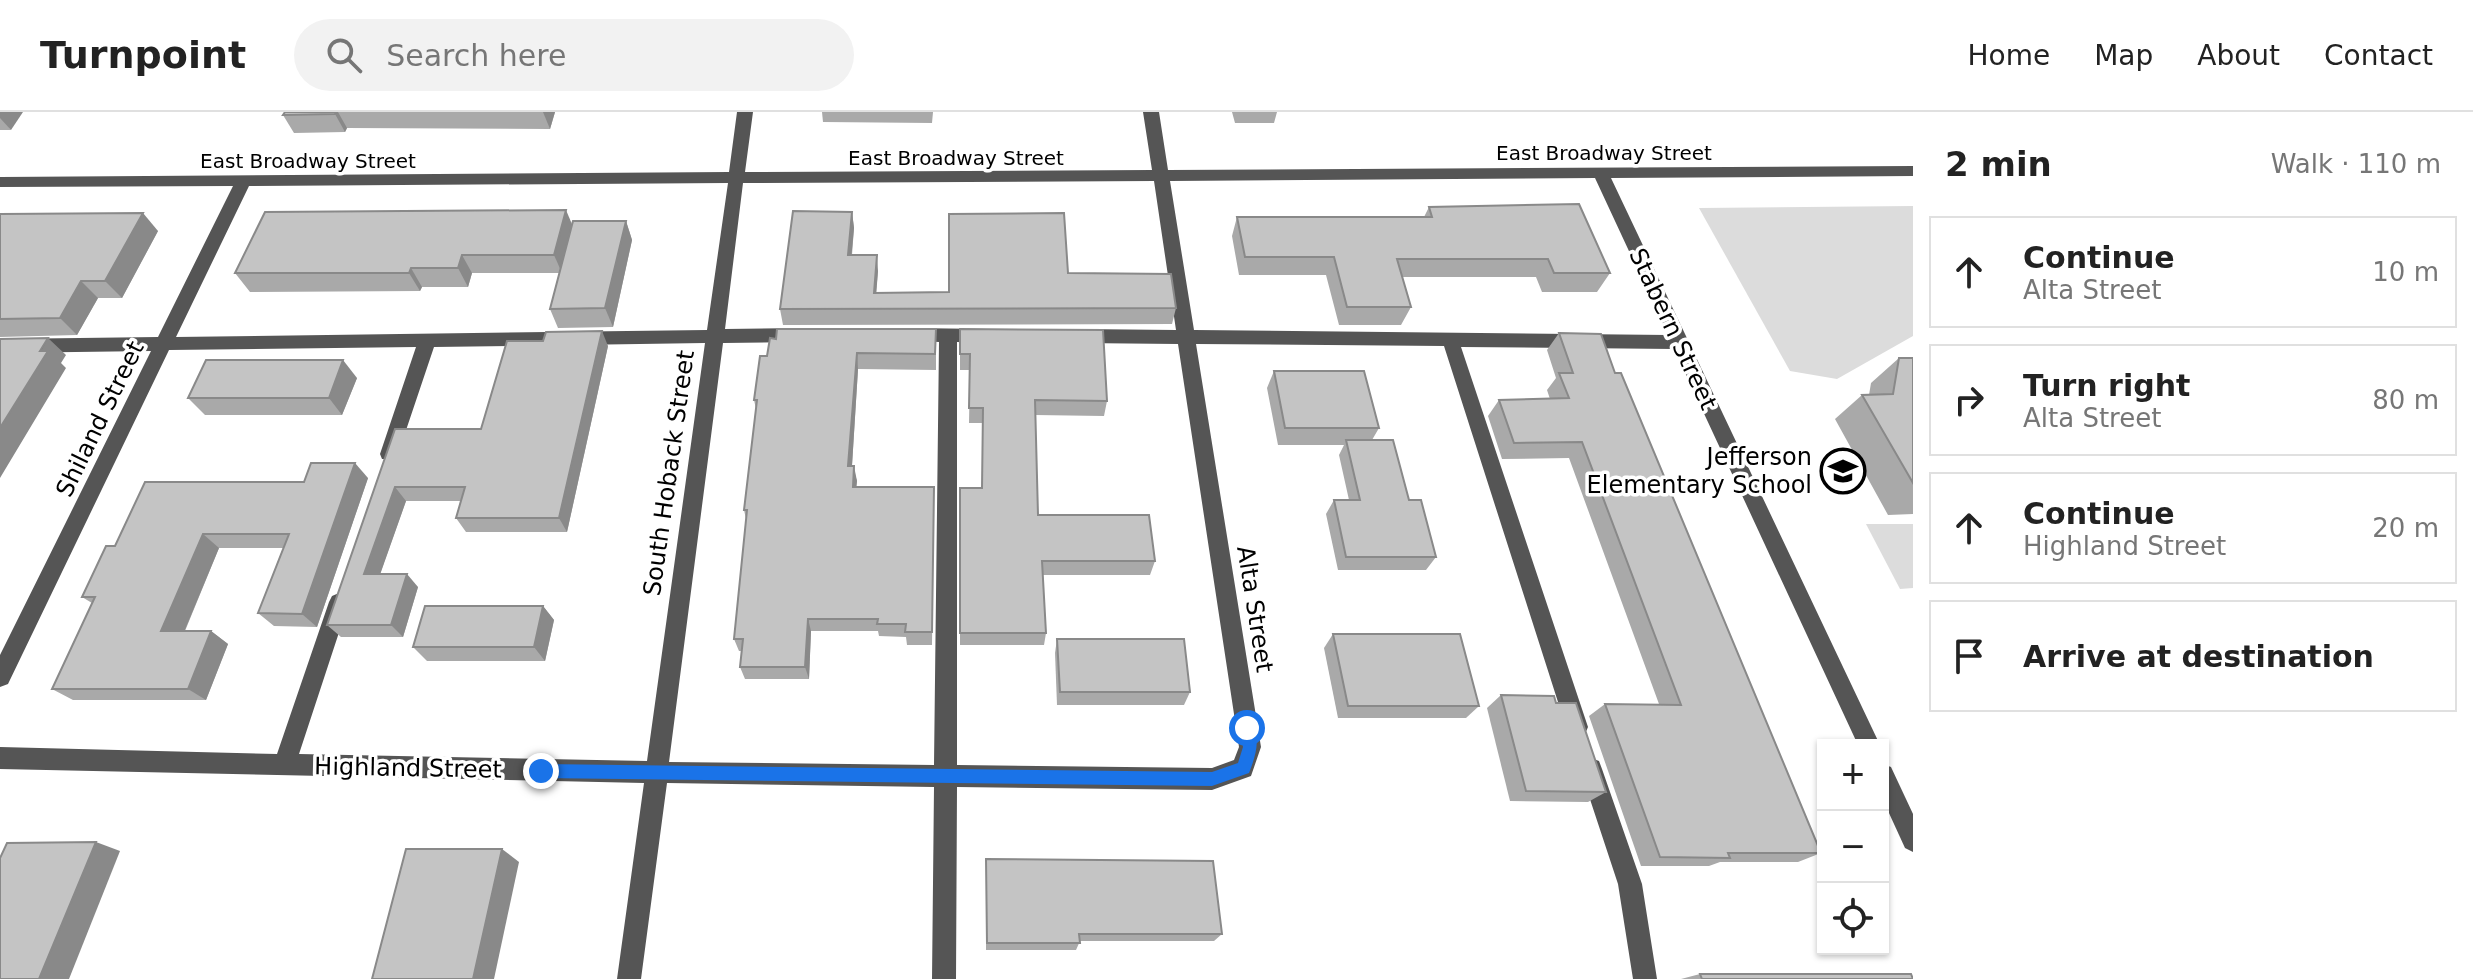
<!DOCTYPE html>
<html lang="en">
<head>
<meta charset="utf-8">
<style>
  body { margin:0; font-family:"DejaVu Sans",sans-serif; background:#f2f2f2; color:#222 }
  .controls { position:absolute; right:24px; bottom:24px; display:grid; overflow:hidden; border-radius:0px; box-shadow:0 2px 6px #0004 }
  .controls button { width:72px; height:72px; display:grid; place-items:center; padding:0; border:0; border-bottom:2px solid #e0e0e0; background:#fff; color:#222; font:40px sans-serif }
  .stop { position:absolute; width:24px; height:24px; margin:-18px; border:6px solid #1a73e8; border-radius:50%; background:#fff }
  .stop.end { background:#1a73e8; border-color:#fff; box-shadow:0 2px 8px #0008 }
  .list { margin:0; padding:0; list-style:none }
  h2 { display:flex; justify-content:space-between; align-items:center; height:104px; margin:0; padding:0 32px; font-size:34px }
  h2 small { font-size:26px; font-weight:400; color:#767676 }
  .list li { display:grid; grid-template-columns:52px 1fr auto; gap:24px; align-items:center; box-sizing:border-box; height:112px; margin:0 16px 16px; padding:0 16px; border:2px solid #e0e0e0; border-radius:0px }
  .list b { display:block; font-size:30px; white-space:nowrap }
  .list p { margin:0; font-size:26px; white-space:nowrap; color:#767676 }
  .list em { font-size:26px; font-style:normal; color:#767676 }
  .icon { flex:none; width:44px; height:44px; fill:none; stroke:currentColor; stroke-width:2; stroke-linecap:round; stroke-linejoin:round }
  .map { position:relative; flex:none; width:1913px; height:867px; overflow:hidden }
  header { display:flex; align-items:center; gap:48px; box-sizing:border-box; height:112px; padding:0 40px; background:#fff; border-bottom:2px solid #e0e0e0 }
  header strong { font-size:38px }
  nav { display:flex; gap:44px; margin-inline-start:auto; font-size:28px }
  .search { width:560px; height:72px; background:#f2f2f2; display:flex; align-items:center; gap:20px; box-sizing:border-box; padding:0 28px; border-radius:44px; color:#767676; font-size:30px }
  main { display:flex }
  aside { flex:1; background:#fff }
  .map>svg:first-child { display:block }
</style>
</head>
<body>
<header>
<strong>Turnpoint</strong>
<div class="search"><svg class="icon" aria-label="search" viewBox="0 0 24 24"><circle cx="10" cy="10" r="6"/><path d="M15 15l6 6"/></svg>Search here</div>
<nav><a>Home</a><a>Map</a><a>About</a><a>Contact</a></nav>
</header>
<main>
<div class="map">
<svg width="1913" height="867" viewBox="0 0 1913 867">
  <rect width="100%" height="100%" fill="#fff"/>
  <!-- green -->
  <g fill="#dcdcdc">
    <path d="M1913 94V224L1837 267 1790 259 1699 96Z"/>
    <path d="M1866 412H1913V476L1900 477Z"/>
  </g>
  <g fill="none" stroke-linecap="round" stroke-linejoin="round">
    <!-- minor -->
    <g fill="#555" fill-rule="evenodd">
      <path d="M737 0H753L745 60 1152 58 1143 0H1159L1168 58 1913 54V64L1611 66 1880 633H1858L1674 237 1461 235 1588 615 1585 622 1577 625 1569 622 1566 615 1444 234 1196 232 1261 635 1251 664 1212 678 957 675 956 867H932L934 675 667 671 641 867H617L644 671 0 657V635L277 642 329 490 332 484 339 481 346 484 349 490 299 642 647 649 705 231 434 235 398 342 396 347H382L380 342 416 235 169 238 8 572 0 575V543L151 239 0 241V227L158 225 233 74 0 75V65L729 60ZM1595 66 1668 223 1194 218 1170 69ZM1154 69 1176 218 1079 217 1070 224 1079 231 1178 232 1239 635 1234 648 1212 656 957 653V230L987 231 996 224 987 217 911 216 905 218 902 223 905 228 939 230 934 653 669 650 723 231 803 230 812 223 803 216 725 217 743 71ZM728 71 707 218 176 225 249 74Z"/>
      <path d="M1591 646 1599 649 1602 657 1642 772 1657 867H1633L1618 772 1580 657 1583 649Z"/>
      <path d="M1883 652 1891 655 1913 702V740L1905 736 1883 688Z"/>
    </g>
  </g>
  <!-- wall -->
  <g fill="#a9a9a9">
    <path d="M0 0 11 18H0Z"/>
    <path d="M285 0H555L550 17 347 16 345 20 294 21 283 3Z"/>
    <path d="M822 0H933L932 11 823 10Z"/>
    <path d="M1232 0H1277L1274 11H1235Z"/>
    <path d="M1429 95 1610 161 1597 180H1542L1536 165H1402L1411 195 1401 213H1339L1326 163H1239L1232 124 1237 105H1424Z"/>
    <path d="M852 100 854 116 852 143 878 159 876 181 949 180 1068 161 1176 196 1172 212 783 213 780 197Z"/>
    <path d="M0 102 158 119 122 186H98L77 223 0 225Z"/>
    <path d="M626 109 632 128 613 215 558 216 550 197 559 161H472L468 175H422L420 179 250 180 235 161 572 113Z"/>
    <path d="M936 217V258L858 257 852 354 857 369 856 375H934L932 533H907L906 525 879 524 878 519H811L809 567H745L740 555 742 539H739L734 527 746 407 744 398 756 297 754 288 767 244Z"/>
    <path d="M960 217 1107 289 1104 304 1035 303 1038 403 1155 449 1150 463H1043L1046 521 1044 533H960V376H982V311H969L970 258H960Z"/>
    <path d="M1559 221 1615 261 1821 741 1798 750H1720L1709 754H1641L1589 604 1605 592H1659L1569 346 1502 347 1488 304 1499 288 1550 287 1547 278 1556 266 1547 238Z"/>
    <path d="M608 234 567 420H466L456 406 461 389H406L380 462 418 475 403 525H341L327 513 395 317H481Z"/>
    <path d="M1899 246H1913V402L1888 403 1835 307 1862 283H1869L1871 271Z"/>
    <path d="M1274 259 1379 316 1372 328 1409 388 1436 445 1426 458H1338L1326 402 1334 388H1349L1339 343 1344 333H1278L1267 276Z"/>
    <path d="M357 266 342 303H205L188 286Z"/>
    <path d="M368 366 317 515 274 514 258 501 283 436H219L185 519H211L228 532 206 588H73L52 577 92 491 82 485 115 434 304 370Z"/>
    <path d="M543 494 554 508 545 549H427L413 535Z"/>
    <path d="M1333 522 1479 594 1466 606H1338L1324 536Z"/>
    <path d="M1057 527 1190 580 1184 593H1057L1055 541Z"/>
    <path d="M1501 583 1556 591 1606 680 1588 690 1510 689 1487 596Z"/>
    <path d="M986 747 1222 822 1214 829H1080L1076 838H986Z"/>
    <path d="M1700 862 1913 867H1681Z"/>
  </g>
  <!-- shaded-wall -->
  <g fill="#898989">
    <path d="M0 0H23L11 18 0 6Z"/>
    <path d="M336 0H338L347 16 345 20 335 2Z"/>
    <path d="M543 0H555L550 17Z"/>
    <path d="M566 98 574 117 562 161 554 143Z"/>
    <path d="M852 100 854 116 850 159 848 143Z"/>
    <path d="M143 101 158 119 122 186 105 169Z"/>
    <path d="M626 109 632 128 613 215 605 196Z"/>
    <path d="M462 143 472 161 468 175 458 156Z"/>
    <path d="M877 143 878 159 875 197 874 181Z"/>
    <path d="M411 156 422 175 420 179 409 161Z"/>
    <path d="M81 169 98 186 77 223 60 206Z"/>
    <path d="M602 219 608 234 567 420 559 406Z"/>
    <path d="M48 226 66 243 61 251 66 256 0 366V316Z"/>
    <path d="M857 241 858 257 851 369 848 354Z"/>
    <path d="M343 248 357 266 342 303 329 286Z"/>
    <path d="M355 351 368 366 317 515 302 502Z"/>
    <path d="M854 354 857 369 855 390 853 375Z"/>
    <path d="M395 375 406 389 376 474 364 462Z"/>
    <path d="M203 422 219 436 179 532 161 519Z"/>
    <path d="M407 462 418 475 403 525 391 513Z"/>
    <path d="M543 494 554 508 545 549 534 535Z"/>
    <path d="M808 507 811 519 809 567 805 555Z"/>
    <path d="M211 519 228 532 206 588 188 577Z"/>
    <path d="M96 730 120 739 69 867H39Z"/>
    <path d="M502 737 519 750 494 867H473Z"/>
  </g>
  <!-- building -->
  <g fill="#c4c4c4" stroke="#898989" stroke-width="2">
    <path d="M285 0H336L335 2 283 3Z"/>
    <path d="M1579 92 1610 161H1554L1548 147H1397L1411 195H1347L1334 145H1245L1237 105H1432L1429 95Z"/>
    <path d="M566 98 554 143H462L458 156H411L409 161H235L265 100Z"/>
    <path d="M793 99 852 100 848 143H877L874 181 949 180V102L1064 101 1068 161 1171 162 1176 196 780 197Z"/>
    <path d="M143 101 105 169H81L60 206 0 207V102Z"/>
    <path d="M573 109H626L605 196 550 197Z"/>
    <path d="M777 217H936L935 242 857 241 848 354H854L853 375H934L932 520H905L906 512H877L878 507H808L805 555H740L743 527H734L747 398H744L757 288H754L760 244H767L770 226 776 227Z"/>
    <path d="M960 217 1103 218 1107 289 1035 288 1038 403H1149L1155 449H1042L1046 521H960V376H982L983 296H969L970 242H960Z"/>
    <path d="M602 219 559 406H456L465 375H395L364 462H407L391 513H327L395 317H481L507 229H543L546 220Z"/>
    <path d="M1559 221 1601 222 1615 261H1621L1821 741H1728L1730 746 1660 745 1605 592 1681 593 1582 330 1514 331 1499 288 1569 286 1559 261H1573Z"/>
    <path d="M48 226 40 239H48L0 316V227Z"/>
    <path d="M1899 246H1913V371L1862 283 1893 282Z"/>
    <path d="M206 248H343L329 286H188Z"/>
    <path d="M1274 259H1364L1379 316H1285Z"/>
    <path d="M1346 328H1393L1409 388H1421L1436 445H1346L1334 388H1360Z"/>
    <path d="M311 351H355L302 502 258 501 289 422H203L161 519H211L188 577H52L95 485H82L106 434H115L145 370H304Z"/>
    <path d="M425 494H543L534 535H413Z"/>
    <path d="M1333 522H1460L1479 594H1348Z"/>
    <path d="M1057 527H1184L1190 580H1060Z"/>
    <path d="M1501 583 1554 584 1556 591H1576L1606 680 1526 679Z"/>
    <path d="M96 730 39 867H0V746L7 731Z"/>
    <path d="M406 737H502L473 867H372Z"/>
    <path d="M986 747 1213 749 1222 822H1079L1080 831H987Z"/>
    <path d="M1700 862H1911L1913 867H1702Z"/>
  </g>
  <!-- route -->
  <path fill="#1a73e8" d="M1247 609C1264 620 1255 646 1249 661L1212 674 541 666 534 659 541 652 1212 660 1238 651 1243 635 1240 616Z"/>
  <!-- icons -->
  <defs>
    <g id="school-ring" transform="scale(2.3)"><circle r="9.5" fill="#fff" stroke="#000" stroke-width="1.5"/><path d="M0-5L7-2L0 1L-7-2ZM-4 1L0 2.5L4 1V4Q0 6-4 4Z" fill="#000"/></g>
  </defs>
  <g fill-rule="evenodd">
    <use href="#school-ring" x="1843" y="359"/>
  </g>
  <g text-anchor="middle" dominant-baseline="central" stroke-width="7" stroke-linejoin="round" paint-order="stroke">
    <!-- far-street labels -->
    <g font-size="20" fill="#000" stroke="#fff">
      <text x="1604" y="41">East Broadway Street</text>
      <text x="956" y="46">East Broadway Street</text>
      <text x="308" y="49">East Broadway Street</text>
    </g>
    <!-- street labels -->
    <g font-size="24" fill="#000" stroke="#fff">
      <text transform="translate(1673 217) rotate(65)">Stabern Street</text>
      <text transform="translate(100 307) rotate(-64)">Shiland Street</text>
      <text transform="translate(669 361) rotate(-82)">South Hoback Street</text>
      <text transform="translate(1255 497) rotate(81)">Alta Street</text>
      <text transform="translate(408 656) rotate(1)">Highland Street</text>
    </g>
    <!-- poi labels -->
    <g font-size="24" fill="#000" stroke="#fff" text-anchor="end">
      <text x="1812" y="345">Jefferson<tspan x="1812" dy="28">Elementary School</tspan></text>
    </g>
  </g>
</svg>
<div class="controls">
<button>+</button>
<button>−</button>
<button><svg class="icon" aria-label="locate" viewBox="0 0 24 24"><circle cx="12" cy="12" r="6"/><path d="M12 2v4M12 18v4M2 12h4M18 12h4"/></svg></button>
</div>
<div class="stop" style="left:1247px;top:616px"></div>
<div class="stop end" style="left:541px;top:659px"></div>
</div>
<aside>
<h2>2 min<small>Walk · 110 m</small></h2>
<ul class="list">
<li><svg class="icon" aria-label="ahead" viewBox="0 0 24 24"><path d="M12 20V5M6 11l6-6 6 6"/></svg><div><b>Continue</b><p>Alta Street</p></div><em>10 m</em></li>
<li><svg class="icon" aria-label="right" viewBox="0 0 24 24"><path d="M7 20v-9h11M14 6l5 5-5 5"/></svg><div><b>Turn right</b><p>Alta Street</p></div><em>80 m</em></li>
<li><svg class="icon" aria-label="ahead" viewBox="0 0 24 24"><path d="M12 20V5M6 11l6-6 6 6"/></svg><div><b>Continue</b><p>Highland Street</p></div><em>20 m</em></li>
<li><svg class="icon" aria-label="arrive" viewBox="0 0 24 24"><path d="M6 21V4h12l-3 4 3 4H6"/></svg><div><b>Arrive at destination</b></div></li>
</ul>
</aside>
</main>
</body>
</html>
